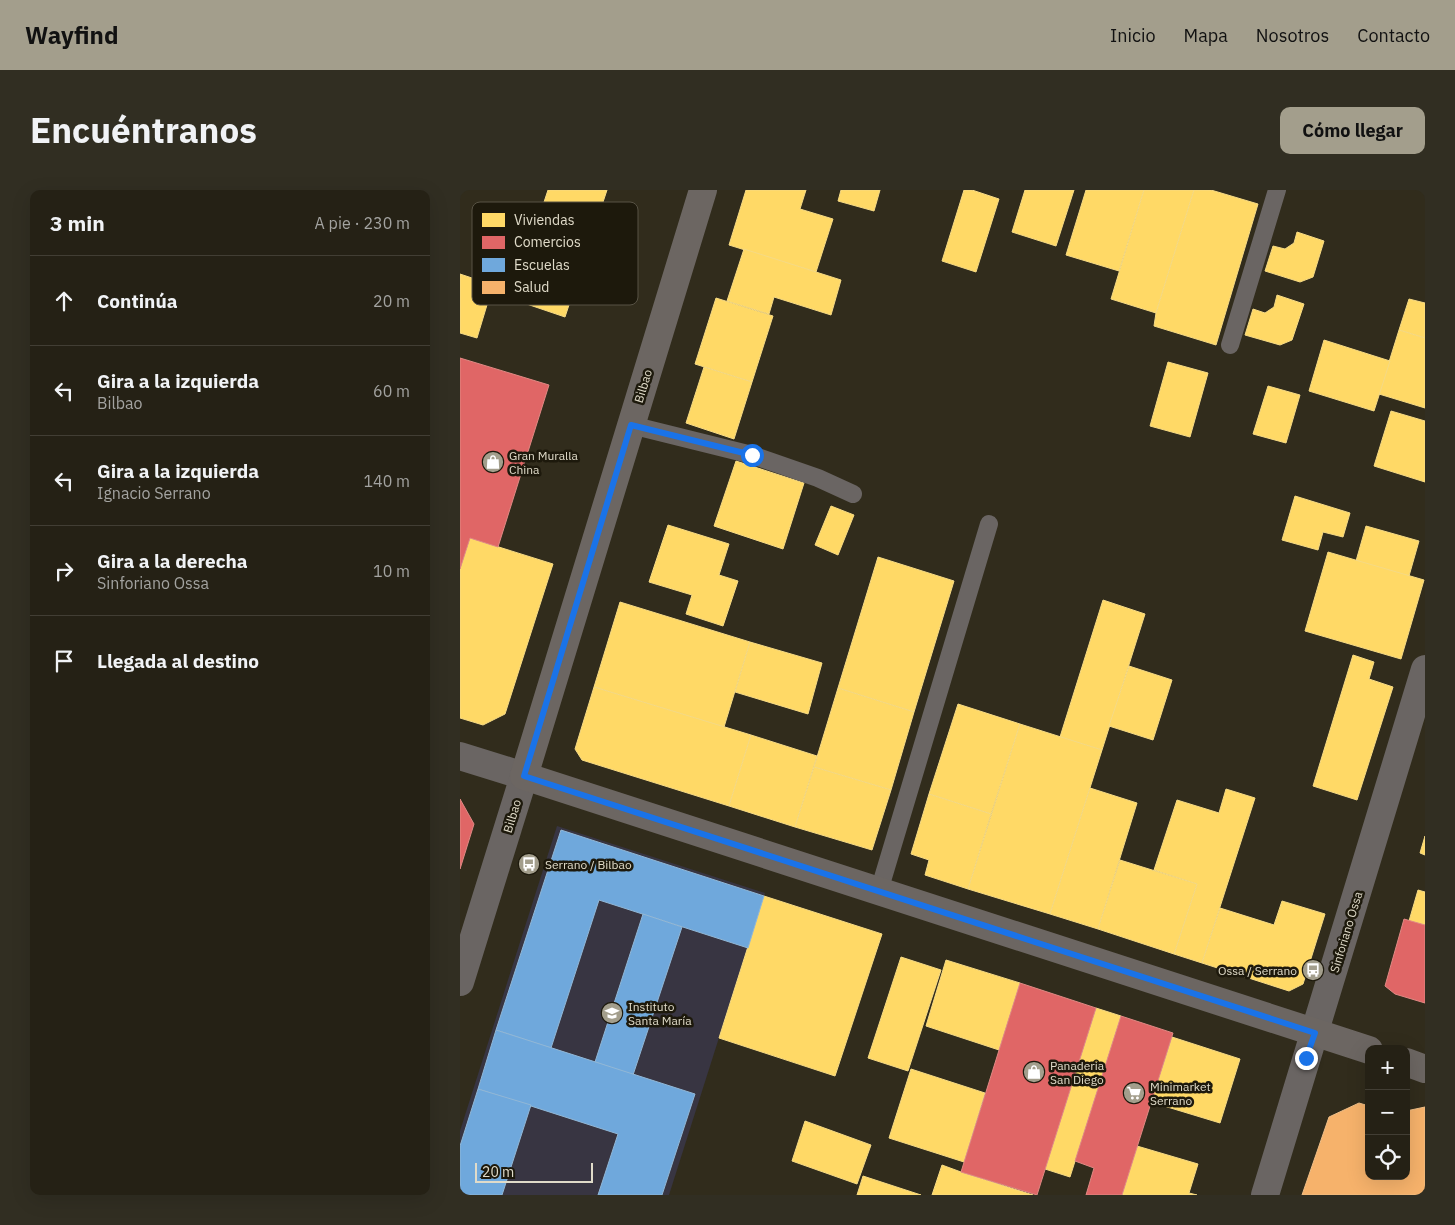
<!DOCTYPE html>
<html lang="es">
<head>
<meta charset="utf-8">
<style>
  body { margin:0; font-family:"IBM Plex Sans",sans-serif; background:#312e22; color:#f1f3f6 }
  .controls { position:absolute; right:15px; bottom:15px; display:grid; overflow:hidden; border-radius:10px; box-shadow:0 5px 20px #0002 }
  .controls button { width:45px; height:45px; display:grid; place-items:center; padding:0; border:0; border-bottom:1px solid #423e34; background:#252115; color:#f1f3f6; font:25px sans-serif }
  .scale { position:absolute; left:15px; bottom:12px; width:118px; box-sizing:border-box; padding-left:5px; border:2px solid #e0dbc9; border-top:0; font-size:14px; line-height:18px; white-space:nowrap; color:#e0dbc9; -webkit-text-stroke:4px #1d190c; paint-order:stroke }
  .stop { position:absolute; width:15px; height:15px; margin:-11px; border:4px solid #1a73e8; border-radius:50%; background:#fff }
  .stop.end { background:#1a73e8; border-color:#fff; box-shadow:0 1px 5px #0008 }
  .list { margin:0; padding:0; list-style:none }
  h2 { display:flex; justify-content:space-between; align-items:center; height:65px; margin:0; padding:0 20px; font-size:21px }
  h2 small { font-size:16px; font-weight:400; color:#a3a3a0 }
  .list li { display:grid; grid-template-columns:32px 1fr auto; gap:15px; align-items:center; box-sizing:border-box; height:90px; padding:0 20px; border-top:1px solid #423e34 }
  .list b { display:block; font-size:19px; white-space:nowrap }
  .list p { margin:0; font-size:16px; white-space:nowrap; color:#a3a3a0 }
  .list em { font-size:16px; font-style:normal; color:#a3a3a0 }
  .icon { flex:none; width:28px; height:28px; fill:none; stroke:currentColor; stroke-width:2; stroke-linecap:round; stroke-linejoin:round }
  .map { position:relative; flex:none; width:965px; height:1005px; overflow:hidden; border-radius:10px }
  header { display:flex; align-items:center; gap:30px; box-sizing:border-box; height:70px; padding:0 25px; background:#a39e8c; color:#111 }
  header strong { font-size:24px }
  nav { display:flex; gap:28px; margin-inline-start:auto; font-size:18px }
  .intro { display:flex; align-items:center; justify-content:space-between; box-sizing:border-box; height:120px; padding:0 30px }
  h1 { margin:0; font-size:35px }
  .button { padding:12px 22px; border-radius:10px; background:#a39e8c; color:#111; font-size:18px; font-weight:700 }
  main { display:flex; gap:30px; padding:0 30px }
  aside { flex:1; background:#252115; border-radius:10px; box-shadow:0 5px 20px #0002 }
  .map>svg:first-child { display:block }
</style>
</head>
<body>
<header>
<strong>Wayfind</strong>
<nav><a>Inicio</a><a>Mapa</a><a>Nosotros</a><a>Contacto</a></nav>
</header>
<div class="intro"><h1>Encuéntranos</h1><a class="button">Cómo llegar</a></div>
<main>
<aside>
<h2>3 min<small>A pie · 230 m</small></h2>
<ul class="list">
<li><svg class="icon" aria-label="ahead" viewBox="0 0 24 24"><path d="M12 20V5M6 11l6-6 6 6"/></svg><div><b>Continúa</b></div><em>20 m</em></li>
<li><svg class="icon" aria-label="left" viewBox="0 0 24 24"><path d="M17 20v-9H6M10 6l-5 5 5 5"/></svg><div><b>Gira a la izquierda</b><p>Bilbao</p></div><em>60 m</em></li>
<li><svg class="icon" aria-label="left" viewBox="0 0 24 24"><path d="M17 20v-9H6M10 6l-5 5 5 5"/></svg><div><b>Gira a la izquierda</b><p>Ignacio Serrano</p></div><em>140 m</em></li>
<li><svg class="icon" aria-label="right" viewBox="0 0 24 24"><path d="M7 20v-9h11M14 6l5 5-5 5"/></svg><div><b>Gira a la derecha</b><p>Sinforiano Ossa</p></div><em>10 m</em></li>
<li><svg class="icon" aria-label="arrive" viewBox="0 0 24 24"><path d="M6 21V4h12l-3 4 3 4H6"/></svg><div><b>Llegada al destino</b></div></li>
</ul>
</aside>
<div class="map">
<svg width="965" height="1005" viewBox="0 0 965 1005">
  <rect width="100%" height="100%" fill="#312c1c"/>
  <!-- education -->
  <path fill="#383542" d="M97 636 305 703 209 1005H0V941Z"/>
  <!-- homes -->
  <g fill="#ffd966" stroke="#f6da84">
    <path d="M88 0H147L105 127 52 109Z"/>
    <path d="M286 0H346L340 19 373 29 356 82 269 55Z"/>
    <path d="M381 0H420L414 21 378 11Z"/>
    <path d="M504 0H512L539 9 516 82 482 71Z"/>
    <path d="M565 0H614L596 56 552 42Z"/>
    <path d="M626 0H684L659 81 606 65Z"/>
    <path d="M684 0H734L696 123 651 109Z"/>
    <path d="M734 0H751L798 14 756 155 694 136 696 123Z"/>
    <path d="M837 42 864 51 853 87 840 92 805 81 813 56 825 59 834 53Z"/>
    <path d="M284 59 381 90 371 125 314 107 309 124 267 111Z"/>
    <path d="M0 84 33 95 17 148 0 143Z"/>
    <path d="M817 105 844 114 832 150 820 155 785 145 793 119 805 123 814 117Z"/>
    <path d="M256 108 313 126 292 192 235 174Z"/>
    <path d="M949 109 965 113V148L939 140Z"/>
    <path d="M939 140 965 148V218L919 204Z"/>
    <path d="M864 150 930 171 914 221 849 201Z"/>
    <path d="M708 172 748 183 730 247 690 236Z"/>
    <path d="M244 177 292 192 274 249 226 233Z"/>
    <path d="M808 196 840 205 826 253 793 244Z"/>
    <path d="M931 221 965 231V292L914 276Z"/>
    <path d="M276 271 344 293 323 359 254 336Z"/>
    <path d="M835 306 890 323 883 347 863 342 858 360 822 350Z"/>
    <path d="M371 316 394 325 378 365 355 355Z"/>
    <path d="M208 335 269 354 259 385 278 391 263 436 226 424 232 405 189 392Z"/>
    <path d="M906 336 959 351 949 386 896 371Z"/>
    <path d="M10 348 93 374 45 524 23 535 0 528V379Z"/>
    <path d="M868 362 964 390 941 469 845 441Z"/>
    <path d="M418 367 494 391 454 522 378 498Z"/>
    <path d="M643 410 685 424 642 560 600 547Z"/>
    <path d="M160 412 290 452 264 537 134 497Z"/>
    <path d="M290 452 362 473 348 524 275 502Z"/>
    <path d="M893 465 914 472 909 489 933 497 897 610 853 596Z"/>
    <path d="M669 476 712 490 693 550 649 536Z"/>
    <path d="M134 497 291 545 269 616 122 570 115 559Z"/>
    <path d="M378 498 454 522 431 600 354 577Z"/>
    <path d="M498 514 560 534 531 624 469 604Z"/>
    <path d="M560 534 642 560 590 724 508 699Z"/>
    <path d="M291 545 357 566 335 637 269 616Z"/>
    <path d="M354 577 431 600 412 660 335 637Z"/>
    <path d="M630 598 677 613 638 739 590 724Z"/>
    <path d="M766 599 795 608 742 773 714 764 737 694 694 680 717 610 759 623Z"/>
    <path d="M469 604 531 624 508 699 465 685 469 670 451 664Z"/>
    <path d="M965 646V665L960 663Z"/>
    <path d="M660 670 737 694 714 764 638 739Z"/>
    <path d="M958 700 965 702V735L949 731Z"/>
    <path d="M304 706 422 744 375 886 259 848Z"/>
    <path d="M822 711 865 724 843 794 829 801 742 773 760 718 814 735Z"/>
    <path d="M441 767 481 780 448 881 408 868Z"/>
    <path d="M486 770 560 793 539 860 466 836Z"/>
    <path d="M636 818 661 826 610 987 585 979Z"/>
    <path d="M712 847 780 869 760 933 691 912Z"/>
    <path d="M451 879 525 903 504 972 429 948Z"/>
    <path d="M345 931 411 955 397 994 332 971Z"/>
    <path d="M677 956 738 974 729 1003 737 1005H662Z"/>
    <path d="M482 975 501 982 573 1005H472Z"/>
    <path d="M403 986 461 1005H397Z"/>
  </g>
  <!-- shops -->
  <g fill="#e06666" stroke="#e08984">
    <path d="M0 168 89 195 38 357 10 348 0 379Z"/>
    <path d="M0 609 14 634 0 679Z"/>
    <path d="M944 729 965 735V813L935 804 925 796Z"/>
    <path d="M560 793 636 818 577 1005 501 982Z"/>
    <path d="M661 826 713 843 662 1005H626L634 978 615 971Z"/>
  </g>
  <!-- schools -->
  <g fill="#6fa8dc" stroke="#91b7d6">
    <path d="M101 640 304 706 288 758 139 710 91 858 36 840Z"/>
    <path d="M183 724 222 737 173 885 135 872Z"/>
    <path d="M36 840 235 904 202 1005H138L158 944 18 899Z"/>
    <path d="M18 899 71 915 42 1005H0V956Z"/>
  </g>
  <!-- health -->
  <path fill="#f6b26b" stroke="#efbe87" d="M899 913 909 916V986H946V921L965 917V1005H842L869 927Z"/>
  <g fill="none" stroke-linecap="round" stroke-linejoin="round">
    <!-- service -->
    <g stroke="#6a6563" stroke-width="18">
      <path d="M770 155 817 0"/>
      <path d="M171 235 292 265 358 288 393 304"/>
      <path d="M419 701 529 334"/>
    </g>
    <!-- minor -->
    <g stroke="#6a6563" stroke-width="28">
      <path d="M0 566 64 586"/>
      <path d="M805 1005 965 479"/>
    </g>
    <!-- tertiary -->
    <path stroke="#6a6563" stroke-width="28" d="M0 792 64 586"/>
    <!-- secondary -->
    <g stroke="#6c6662" stroke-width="28">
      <path d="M243 0 64 586 909 860"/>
      <path d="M946 872 965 879"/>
    </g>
  </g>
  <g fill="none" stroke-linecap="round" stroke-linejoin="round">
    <!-- route -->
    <path stroke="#1a73e8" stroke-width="6" d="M292 265 171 235 64 586 855 843 846 868"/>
  </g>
  <!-- icons -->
  <defs>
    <g id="shop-disc" transform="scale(1.125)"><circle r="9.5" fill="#a39e8c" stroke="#1d190c"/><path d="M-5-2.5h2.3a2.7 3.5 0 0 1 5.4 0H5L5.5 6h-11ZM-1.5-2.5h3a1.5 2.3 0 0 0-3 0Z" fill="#fff"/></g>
    <g id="bus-disc" transform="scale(1.125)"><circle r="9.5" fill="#a39e8c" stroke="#1d190c"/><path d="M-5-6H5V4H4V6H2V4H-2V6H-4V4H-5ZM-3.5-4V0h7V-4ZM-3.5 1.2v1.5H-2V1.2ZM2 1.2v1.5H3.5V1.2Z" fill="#fff"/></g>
    <g id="school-disc" transform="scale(1.125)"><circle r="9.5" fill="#a39e8c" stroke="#1d190c"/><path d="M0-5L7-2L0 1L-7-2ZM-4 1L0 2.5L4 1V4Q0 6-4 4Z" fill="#fff"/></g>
    <g id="supermarket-disc" transform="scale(1.125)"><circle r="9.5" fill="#a39e8c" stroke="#1d190c"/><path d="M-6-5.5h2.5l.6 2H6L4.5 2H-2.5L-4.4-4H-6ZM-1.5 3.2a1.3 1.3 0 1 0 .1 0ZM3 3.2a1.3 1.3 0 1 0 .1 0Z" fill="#fff"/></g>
  </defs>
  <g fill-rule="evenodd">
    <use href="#shop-disc" x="33" y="272"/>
    <use href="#bus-disc" x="69" y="674"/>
    <use href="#bus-disc" x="853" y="780"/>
    <use href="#school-disc" x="152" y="823"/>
    <use href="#shop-disc" x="574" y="882"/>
    <use href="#supermarket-disc" x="674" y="903"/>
  </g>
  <g text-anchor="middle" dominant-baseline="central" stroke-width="5" stroke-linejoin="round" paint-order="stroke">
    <!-- street labels -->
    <g font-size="12" fill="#e0dbc9" stroke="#1d190c">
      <text transform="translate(183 196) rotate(-73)">Bilbao</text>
      <text transform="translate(52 626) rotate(-73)">Bilbao</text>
      <text transform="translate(886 742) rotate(-73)">Sinforiano Ossa</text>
    </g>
    <!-- poi labels -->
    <g font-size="12" fill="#e0dbc9" stroke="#1d190c" text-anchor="start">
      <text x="49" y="265">Gran Muralla<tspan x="49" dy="14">China</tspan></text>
      <text x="85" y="674">Serrano / Bilbao</text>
      <text x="837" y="780" text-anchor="end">Ossa / Serrano</text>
      <text x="168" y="816">Instituto<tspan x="168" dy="14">Santa María</tspan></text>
      <text x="590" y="875">Panaderia<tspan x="590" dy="14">San Diego</tspan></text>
      <text x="690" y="896">Minimarket<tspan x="690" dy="14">Serrano</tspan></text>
    </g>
  </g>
  <!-- legend -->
  <rect x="12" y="12" width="166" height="103" rx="8" fill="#1d190c" stroke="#585345" stroke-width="1"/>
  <rect x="22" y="23" width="23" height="14" fill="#ffd966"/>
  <rect x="22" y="46" width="23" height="13" fill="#e06666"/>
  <rect x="22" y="68" width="23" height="14" fill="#6fa8dc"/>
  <rect x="22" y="91" width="23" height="13" fill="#f6b26b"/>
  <g font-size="14" fill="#e0dbc9">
    <text x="54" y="35">Viviendas</text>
    <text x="54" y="57">Comercios</text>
    <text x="54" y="80">Escuelas</text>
    <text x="54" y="102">Salud</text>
  </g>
</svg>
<div class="controls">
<button>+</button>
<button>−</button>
<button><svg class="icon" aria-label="locate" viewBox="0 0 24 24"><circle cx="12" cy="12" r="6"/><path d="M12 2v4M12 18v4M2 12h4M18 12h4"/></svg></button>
</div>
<div class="scale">20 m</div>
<div class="stop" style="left:292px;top:265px"></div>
<div class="stop end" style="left:846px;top:868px"></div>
</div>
</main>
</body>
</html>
